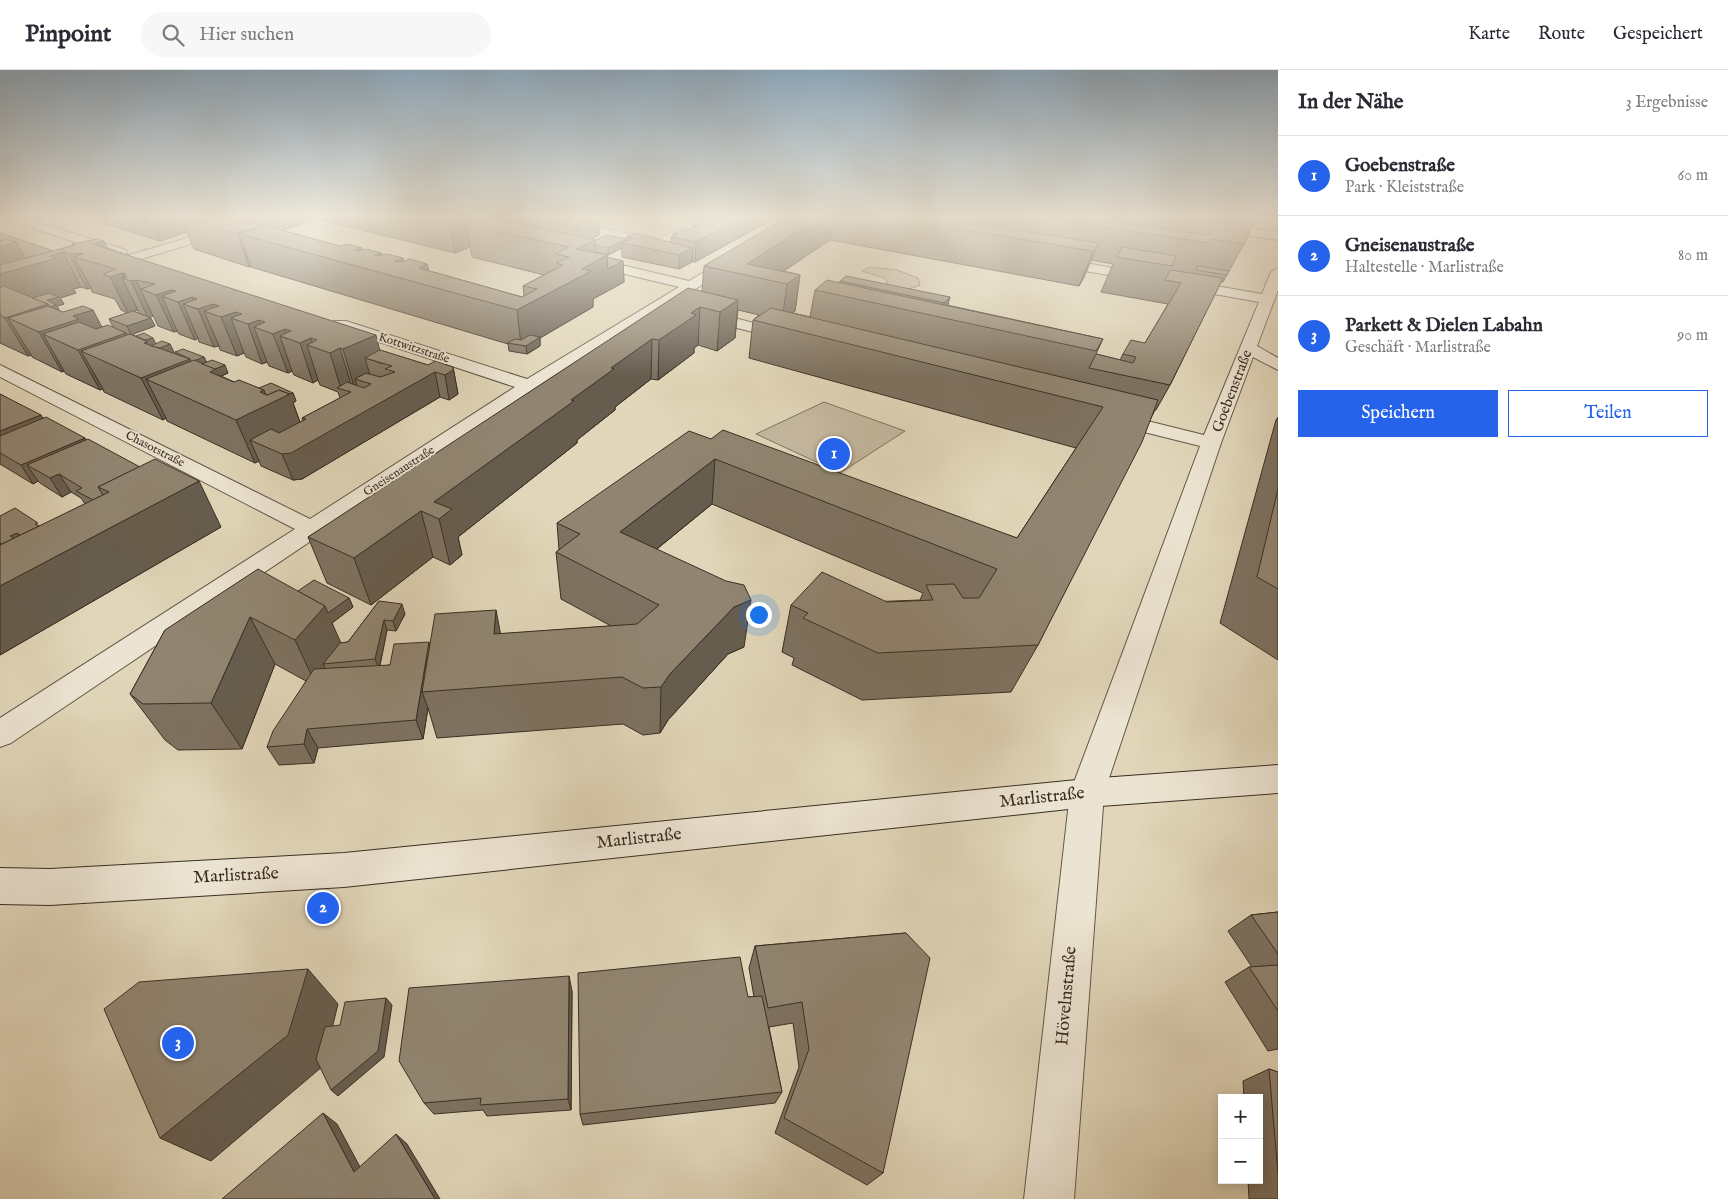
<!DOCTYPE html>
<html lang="de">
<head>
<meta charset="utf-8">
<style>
  body { margin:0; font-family:"IM FELL English",serif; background:#f7f7f7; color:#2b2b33 }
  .controls { position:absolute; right:15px; bottom:15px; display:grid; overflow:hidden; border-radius:0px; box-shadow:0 2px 12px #0003 }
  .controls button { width:45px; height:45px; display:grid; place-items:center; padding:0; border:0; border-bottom:1px solid #e1e1e2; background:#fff; color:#2b2b33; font:25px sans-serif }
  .you { position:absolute; left:758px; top:544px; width:18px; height:18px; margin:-12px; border:4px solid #fff; border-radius:50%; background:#1a73e8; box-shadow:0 0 0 8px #1a73e833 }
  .badge { display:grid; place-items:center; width:32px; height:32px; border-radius:50%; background:#2563eb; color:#fff; font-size:16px; font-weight:700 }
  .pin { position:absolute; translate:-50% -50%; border:2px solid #fff; box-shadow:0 1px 5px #0006 }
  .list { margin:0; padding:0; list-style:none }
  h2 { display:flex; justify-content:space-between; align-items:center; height:65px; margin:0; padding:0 20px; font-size:21px }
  h2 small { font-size:16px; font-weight:400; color:#7c7c81 }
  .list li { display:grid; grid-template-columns:32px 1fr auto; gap:15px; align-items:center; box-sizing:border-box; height:80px; padding:0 20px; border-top:1px solid #e1e1e2 }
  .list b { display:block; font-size:19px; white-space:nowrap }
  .list p { margin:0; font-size:16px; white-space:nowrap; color:#7c7c81 }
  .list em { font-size:16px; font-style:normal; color:#7c7c81 }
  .actions { display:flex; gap:10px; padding:15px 20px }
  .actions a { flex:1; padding:11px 0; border:1px solid #2563eb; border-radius:0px; text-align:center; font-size:18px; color:#2563eb }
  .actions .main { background:#2563eb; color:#fff }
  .icon { flex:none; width:28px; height:28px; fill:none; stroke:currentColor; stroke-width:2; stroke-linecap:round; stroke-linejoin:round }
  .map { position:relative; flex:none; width:1278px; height:1129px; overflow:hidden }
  header { display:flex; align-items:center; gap:30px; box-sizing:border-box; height:70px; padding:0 25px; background:#fff; border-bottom:1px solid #e1e1e2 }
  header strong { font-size:24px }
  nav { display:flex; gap:28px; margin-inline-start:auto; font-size:18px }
  .search { width:350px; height:45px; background:#f7f7f7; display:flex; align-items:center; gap:12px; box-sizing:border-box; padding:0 18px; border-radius:28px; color:#7c7c81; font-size:19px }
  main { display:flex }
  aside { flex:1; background:#fff }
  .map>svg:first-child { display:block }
</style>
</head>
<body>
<header>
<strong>Pinpoint</strong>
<div class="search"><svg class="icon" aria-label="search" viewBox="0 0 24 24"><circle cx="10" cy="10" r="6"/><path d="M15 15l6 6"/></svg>Hier suchen</div>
<nav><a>Karte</a><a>Route</a><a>Gespeichert</a></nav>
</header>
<main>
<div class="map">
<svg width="1278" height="1129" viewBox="0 0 1278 1129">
  <rect width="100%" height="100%" fill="#e1d6b9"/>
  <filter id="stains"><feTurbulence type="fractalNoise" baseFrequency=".004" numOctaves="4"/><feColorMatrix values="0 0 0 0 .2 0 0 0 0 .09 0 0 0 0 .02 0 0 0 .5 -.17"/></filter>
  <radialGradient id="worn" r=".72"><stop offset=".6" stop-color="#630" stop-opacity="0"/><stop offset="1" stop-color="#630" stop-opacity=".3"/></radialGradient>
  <!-- green -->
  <g fill="#c5b9a0" stroke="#807462">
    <path d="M575 148H700L657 169 567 151Z"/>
    <path d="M869 197 897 200 918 208 920 215 904 221 882 217 888 212 884 208 862 201Z"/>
    <path d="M824 332 905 361 840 403 756 364Z"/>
  </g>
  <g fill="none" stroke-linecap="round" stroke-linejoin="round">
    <!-- minor casing -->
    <g stroke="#645848" stroke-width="2">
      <g id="minor">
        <path d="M7 148H24L126 180 127 183 126 186 254 148H272L270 150 105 200 98 196 100 193 125 186H116L9 150Z"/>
        <path d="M1146 148H1176L1278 162V170L1152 151Z"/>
        <path d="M735 184 742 188 740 191 535 320 11 673 0 677V648L295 459 0 307V295L310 449 515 317 334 257 332 254 334 251H346L527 309 679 217 583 194 581 191 583 188 588 187 689 211Z"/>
        <path d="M1051 187 1262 224 1271 202 1278 198V220L1257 276 1278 288V300L1253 287 1221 373 1104 723 1074 1129H1024L1070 723 1200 376 1104 352 1101 348 1104 344 1111 342 1204 365 1259 232 1046 194 1044 191Z"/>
        <path d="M699 239 794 263 796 266 794 269 788 271 694 247 691 244 694 241Z"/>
      </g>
    </g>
    <!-- secondary casing -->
    <g stroke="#3a2e23" stroke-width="2">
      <path id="secondary" d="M1278 695V723L1087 737 344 817 50 835 0 834V798L50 799 344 783 1087 709Z"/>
    </g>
    <!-- minor -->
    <use href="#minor" fill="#ece4d2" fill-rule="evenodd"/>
    <!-- secondary -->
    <use href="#secondary" fill="#ece4d2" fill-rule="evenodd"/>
  </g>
  <!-- wall -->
  <g fill="#7d7261" stroke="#3a2e23" fill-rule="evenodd">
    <path d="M86 148H146L153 150 160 148H470L471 153 497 148H599V165L591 169 595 170 626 169V167L671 172V167L673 166V164L691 159 693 157 694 154 712 150 713 149V148H775L695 192H692L679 199 622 187V178L608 185 595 182V183L607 185V187L623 191 624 212 593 229V237L540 268V276L527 284 509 281 508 274 251 197V196L249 197 194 179 187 162 160 171ZM317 149 455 183 470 177 472 187 544 205 523 216 524 226 522 227 429 201 427 194 404 191 403 188 382 185 363 180 362 178 340 176 281 160Z"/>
    <path d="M786 148H1256L1244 174 1223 212H1221L1170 315 1156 340H1155L1038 575 1011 622 862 630 792 595 794 588 782 582 791 535 920 530 923 523 712 434 657 479 744 577 728 584 668 650 660 663 643 665 623 654 437 668 428 638 423 669 318 678 314 693 279 695 267 677 306 611 275 594 242 679 178 680 165 670 130 624 165 560 298 521 349 528 353 537 332 553 340 573 348 572 379 531 405 544 396 561 387 560 380 596 390 595 430 575 500 564 611 556 561 529 556 482 559 480 557 453 711 369 1017 468 1076 378 749 288 753 250 759 245 738 240 735 268 717 281 698 275 694 278V283L658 310 651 309 615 337V340L577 370V373L458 467 462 485 450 495 433 487 371 535 327 513 308 467 702 222 704 196ZM830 170 1079 216 1084 207 1091 190 1113 194 1101 222 1168 234 1145 273 1123 284 1120 290 1096 284 1103 269 947 235 950 227 840 211 839 213 815 220 810 247 793 243 795 241 800 205 784 201Z"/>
    <path d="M0 163 53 181 73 175 72 174 108 178 380 280 428 295 453 297 458 324 449 330 440 327 302 409 293 410 261 396 259 391 255 393 167 351 166 348 163 350 104 322 103 319 100 320 66 304 64 301 62 302 32 287 31 285 28 286 0 273ZM81 217 87 219 91 218 92 222 115 229 121 240 127 243 109 249 113 257H102L59 241 57 236 64 234 60 228 76 223 73 219ZM138 240 139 244 134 241ZM153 246 154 247 158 256 174 262 177 261 179 264 195 270 198 268 199 272 214 277 219 276 220 280 237 286 244 283 246 287 262 294 267 292 269 296 288 303 292 301 294 305 313 313 318 310 320 315 338 322 340 328 302 348 303 350 300 352 293 333 296 331 293 323 259 318 234 312 221 306 228 303 206 292 204 287 175 282V284L156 274 131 264 155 256 150 247Z"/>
    <path d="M0 324 43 348 87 370 221 457 0 585V446L40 456 85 434 81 428 71 422 62 427 40 413 38 411 33 414 0 394Z"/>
    <path d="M1278 347V590L1220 553 1276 350Z"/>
    <path d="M1278 842V979L1268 981 1225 912 1249 897H1252L1228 861 1251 845Z"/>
    <path d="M906 863 883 1103 867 1115 775 1063 799 997 793 953 769 957 782 1022 775 1033 583 1055 580 1044 748 927H754L749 898 755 876Z"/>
    <path d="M572 921 571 1040 487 1046 483 1040 434 1044 424 1033Z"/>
    <path d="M1269 999 1278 1002V1129H1249L1248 1110H1259V1028H1244L1243 1011Z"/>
  </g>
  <!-- shaded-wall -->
  <g fill="#665d4f" stroke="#3a2e23">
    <path d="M254 148H283L286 159 266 165 239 164 251 196 249 197 237 163 245 150Z"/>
    <path d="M283 148H316L317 149 286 159Z"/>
    <path d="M452 148H470L471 156 467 155 470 177 455 183 449 151Z"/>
    <path d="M577 148H599V165L578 174Z"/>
    <path d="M742 148H775L695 192 696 172Z"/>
    <path d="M820 148H834L830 170 770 210 747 194Z"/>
    <path d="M182 149 187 162 160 171 154 157Z"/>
    <path d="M626 169V174L622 173V178L608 185V178Z"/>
    <path d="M595 170 596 191 607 185 608 199 623 191 624 212 593 229V237L540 268V276L527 284 526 276 521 275 517 240 578 208 576 179Z"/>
    <path d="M104 171 120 204 123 203 124 206 123 205 124 209 122 208 138 240 128 243 110 207 116 199 93 174Z"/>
    <path d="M16 172 50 186 63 182 81 217 73 219 76 223 60 228 64 234 57 236 60 242 73 246 93 240 105 263H126L146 302 81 281 103 319 100 320 78 280 43 264 64 301 62 302 39 262 8 248 31 285 28 286 5 248 0 245V177Z"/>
    <path d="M1099 173 1084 207 1079 216 1093 181Z"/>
    <path d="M693 178 692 192 679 199V185Z"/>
    <path d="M78 183 81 189 74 187 91 218 87 219 69 184Z"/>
    <path d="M403 188 408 210 395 191Z"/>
    <path d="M427 194 432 217 419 198Z"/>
    <path d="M800 205 795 241 782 251 787 214Z"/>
    <path d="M136 210 153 246 148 248 131 211Z"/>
    <path d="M171 220 176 231 162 226 177 261 174 262 156 225Z"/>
    <path d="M192 227 197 239 183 234 198 268 195 270 178 232Z"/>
    <path d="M950 227 948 235 942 241 944 233Z"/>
    <path d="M738 230 735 268 717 281 720 242Z"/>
    <path d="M213 234 218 246 204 241 219 276 214 277 198 239Z"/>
    <path d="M700 237 698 275 694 278V283L658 310 659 270 691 243Z"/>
    <path d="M236 242 239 251 231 248 244 283 237 286 221 247Z"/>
    <path d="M151 248 155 256 131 265 127 256Z"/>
    <path d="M259 250 263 260 254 257 267 292 262 294 248 254Z"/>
    <path d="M285 259 288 269 280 266 292 301 288 303 273 264Z"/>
    <path d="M376 265 383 294 365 288 372 312 355 309 358 319 355 320 343 279Z"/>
    <path d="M153 268 157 276 151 278 190 289 204 287 208 295 146 309 166 348 163 350 141 308 140 272Z"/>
    <path d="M311 268 314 277 307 275 318 310 313 313 300 273Z"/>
    <path d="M652 269 651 309 615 337V340L577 370V373L458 467 462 485 450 495 439 449 434 432 571 330 611 298Z"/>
    <path d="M170 274 174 282 160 288 156 280Z"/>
    <path d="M340 278 352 318 341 319 330 283Z"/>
    <path d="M225 295 228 303 219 307 207 302Z"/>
    <path d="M453 297 458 324 449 330 445 305Z"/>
    <path d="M435 302 440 327 302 409 293 410 282 384Z"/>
    <path d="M264 320 293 323 296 331 293 333 305 366 250 370 259 391 255 393 236 350 260 322Z"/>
    <path d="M41 345 52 363 0 383V361Z"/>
    <path d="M85 368 96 386 27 395 38 411 33 414 21 395Z"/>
    <path d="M715 389 712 434 621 508 620 462Z"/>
    <path d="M59 404 71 422 62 427 50 408Z"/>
    <path d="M199 411 221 457 0 585V516Z"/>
    <path d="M421 441 433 487 371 535 354 488Z"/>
    <path d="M17 463 24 473 21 474 10 466Z"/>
    <path d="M349 528 353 537 332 553 345 582 323 594 328 604 317 617 295 570 325 536Z"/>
    <path d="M751 530 744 577 728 584 668 650 660 663 661 617 670 604 734 537Z"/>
    <path d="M402 534 405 544 396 561 393 551Z"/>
    <path d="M496 540 505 587 494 564Z"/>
    <path d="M250 547 275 594 242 679 211 633Z"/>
    <path d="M384 550 387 560 379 599 375 589Z"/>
    <path d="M429 572 435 591 422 622 428 638 423 669 416 650Z"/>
    <path d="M307 659 318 678 314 693 304 674Z"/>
    <path d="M308 899 338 934 323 996 211 1091 160 1068Z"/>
    <path d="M569 906 572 921 571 1040 568 1029Z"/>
    <path d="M386 928 392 935 384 987 338 1026 331 1020Z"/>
    <path d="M323 1043 337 1054 367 1110 354 1102Z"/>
    <path d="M396 1064 407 1074 440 1129H435Z"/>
  </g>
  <!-- building -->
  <g fill="#918571" stroke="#3a2e23">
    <path d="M104 148H146L153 150 140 153 143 159Z"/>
    <path d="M160 148H181L182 149 154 157 140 153Z"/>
    <path d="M184 148H243L253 151 249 152 263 156 237 163Z"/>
    <path d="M243 148H254L248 149Z"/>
    <path d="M437 148H457L449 151Z"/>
    <path d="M485 148H494L595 170 576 179 607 185 582 199 591 201 517 240 239 164 265 156 340 176 347 174 362 178 355 180 357 181 366 179 382 183 375 185 377 186 387 184 403 188 395 191 402 192 410 189 427 194 419 198 522 227 537 219 523 216 563 195 556 193 569 187 555 184 569 177 467 155Z"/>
    <path d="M705 148 712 150 716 148H742L696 172 671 167 677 164H673L686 158 691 159 698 155 694 154Z"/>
    <path d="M786 148H820L747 194 800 205 787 214 704 196Z"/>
    <path d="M893 148H944L1099 173 1093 181Z"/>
    <path d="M1045 148H1095L1207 165 1218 148H1256L1244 174 1211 169 1209 173Z"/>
    <path d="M1191 148H1218L1216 151Z"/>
    <path d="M0 163 53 181 25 188 16 172 6 169 0 171Z"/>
    <path d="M635 163 693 178 679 185 622 173 632 168 626 167Z"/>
    <path d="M607 165 627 169 608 178 595 175V170Z"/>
    <path d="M6 169 16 172 0 177V171Z"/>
    <path d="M97 169 104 171 93 174 376 265 343 279 340 278 330 283 307 275 317 270 311 268 300 273 280 266 291 261 285 259 273 264 254 257 265 252 259 250 248 254 231 248 242 244 236 242 221 247 204 241 219 236 213 234 198 239 183 234 197 229 192 227 178 232 162 226 176 221 171 220 156 225 141 219 155 214 136 210 131 211 122 208 127 207 123 205 126 204 123 203 110 207 103 204 116 199 74 187 83 184 78 183 69 184 63 182 50 186 57 188 0 204V195L75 175 72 174Z"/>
    <path d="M1123 177 1176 186 1172 196 1116 187Z"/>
    <path d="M607 187 623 191 608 199Z"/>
    <path d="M1198 196 1229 201 1227 205 1196 200Z"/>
    <path d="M1170 200 1223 208 1170 315 1089 298 1096 284 1133 293 1136 287 1123 284 1131 270 1145 273 1181 213 1165 210Z"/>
    <path d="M846 206 950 227 944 233 840 211Z"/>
    <path d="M827 210 1103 269 1096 281 815 220Z"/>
    <path d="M4 216 48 234 5 248 0 245V218Z"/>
    <path d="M688 218 738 230 720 242 700 237 691 243 696 245 659 270 652 269 611 298 614 299 571 330 574 331 434 432 452 439 439 449 421 441 354 488 308 467Z"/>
    <path d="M49 223 59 227 47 230 56 235 50 237 48 234 32 228Z"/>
    <path d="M48 236 63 242 83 236 93 240 73 246 79 249 39 262 8 248Z"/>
    <path d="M771 238 1158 330 1142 372 1038 575 878 583 803 548 808 543 791 535 822 502 887 532 933 530 926 515 954 514 963 528H979L997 499 715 389 620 462 726 511 744 515 751 530 734 537 670 604 661 617 643 618 622 607 422 622 435 544 496 540 494 564 637 554 659 535 556 482 580 464 557 453 689 361 711 369 723 360 1017 468 1103 337 753 250Z"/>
    <path d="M133 241 151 248 127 256 109 249Z"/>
    <path d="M79 252 96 259 108 255 126 263 78 280 43 264Z"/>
    <path d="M144 263 153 268 145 270 136 266Z"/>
    <path d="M130 264 148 272 144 273 190 289 141 308 81 281Z"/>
    <path d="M530 265 540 267 526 276 507 273 515 269 521 270Z"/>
    <path d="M162 271 170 274 160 278 151 276Z"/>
    <path d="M183 279 204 287 191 292 190 289 175 282Z"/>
    <path d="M380 280 428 295 435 291 453 297V300L445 305 435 302 291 383 282 384 250 370 271 359 279 363 306 349 302 348 351 322 337 318 347 312 364 318 371 314 355 309 366 303 380 307 395 302 385 299 392 296 365 288Z"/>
    <path d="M194 290 216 299 210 302 234 312 239 310 264 320 260 322 267 325 279 320 290 324 236 350 146 309Z"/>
    <path d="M212 290 225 295 215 299 202 294Z"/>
    <path d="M271 313 293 323 287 325 290 324 279 320 267 325H266L264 320 259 318Z"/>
    <path d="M0 324 41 345 0 361Z"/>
    <path d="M46 347 85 368 21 395 0 383V366Z"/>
    <path d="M88 369 140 397 98 417 103 425 93 430 76 421 82 418 59 404 50 408 27 395Z"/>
    <path d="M155 389 199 411 0 516V475L109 422 98 417Z"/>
    <path d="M1278 419V519L1257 507Z"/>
    <path d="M15 438 38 453 35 454 39 456 20 465 17 463 10 466 14 468 2 474 0 473V446Z"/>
    <path d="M258 499 325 536 295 570 250 547 211 633 143 634 130 624 165 560Z"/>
    <path d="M314 510 349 528 328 543 325 536 298 521Z"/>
    <path d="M379 531 402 534 393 551 384 550 375 589 323 594 340 573 348 572Z"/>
    <path d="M429 572 416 650 307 659 304 674 267 677 273 661 314 599 390 595 394 574Z"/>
    <path d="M1278 842V884L1251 845Z"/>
    <path d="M906 863 930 888 883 1103 784 1048 809 979 802 932 768 938 755 876Z"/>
    <path d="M740 887 748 927 762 926 782 1022 580 1044 578 903Z"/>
    <path d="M1278 895V941L1249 897Z"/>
    <path d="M308 899 288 965 160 1068 104 939 139 912Z"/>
    <path d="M569 906 568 1029 480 1035 481 1028 424 1033 399 991 409 918Z"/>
    <path d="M386 928 378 981 331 1020 316 989 325 957 340 955 345 932Z"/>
    <path d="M1269 999 1278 1002V1104Z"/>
    <path d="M323 1043 354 1102 396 1064 435 1129H222Z"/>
  </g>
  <!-- sky -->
  <linearGradient id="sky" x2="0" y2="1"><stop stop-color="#8eabc1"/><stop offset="0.48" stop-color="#f2ede0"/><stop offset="1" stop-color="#f2ede0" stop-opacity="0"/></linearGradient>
  <rect width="1278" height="306" fill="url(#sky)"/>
  <g text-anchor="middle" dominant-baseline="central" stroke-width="4" stroke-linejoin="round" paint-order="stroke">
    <!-- far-street labels -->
    <g font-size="12" fill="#3a2e23" stroke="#ece4d2">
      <text transform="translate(414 278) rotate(18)">Kottwitzstraße</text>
      <text transform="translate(155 379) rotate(27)">Chasotstraße</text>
      <text transform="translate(399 401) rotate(-33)">Gneisenaustraße</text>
    </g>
    <!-- street labels -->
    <g font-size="15" fill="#3a2e23" stroke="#ece4d2">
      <text transform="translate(1232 321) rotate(-69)">Goebenstraße</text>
    </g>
    <!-- near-street labels -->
    <g font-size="18" fill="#3a2e23" stroke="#ece4d2">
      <text transform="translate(1042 728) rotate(-6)">Marlistraße</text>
      <text transform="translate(639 769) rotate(-6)">Marlistraße</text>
      <text transform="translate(236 806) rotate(-3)">Marlistraße</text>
      <text transform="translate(1067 926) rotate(-85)">Hövelnstraße</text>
    </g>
  </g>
  <rect width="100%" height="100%" filter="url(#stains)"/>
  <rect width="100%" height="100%" fill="url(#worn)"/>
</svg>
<div class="controls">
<button>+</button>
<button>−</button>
</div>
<div class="you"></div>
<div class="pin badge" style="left:834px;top:384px">1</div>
<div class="pin badge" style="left:323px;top:838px">2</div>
<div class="pin badge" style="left:178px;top:973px">3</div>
</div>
<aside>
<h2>In der Nähe<small>3 Ergebnisse</small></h2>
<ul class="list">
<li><span class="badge">1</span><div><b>Goebenstraße</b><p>Park · Kleiststraße</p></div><em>60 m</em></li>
<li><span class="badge">2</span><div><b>Gneisenaustraße</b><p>Haltestelle · Marlistraße</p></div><em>80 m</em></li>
<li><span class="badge">3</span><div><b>Parkett &amp; Dielen Labahn</b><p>Geschäft · Marlistraße</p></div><em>90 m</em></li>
</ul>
<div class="actions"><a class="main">Speichern</a><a>Teilen</a></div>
</aside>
</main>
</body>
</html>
